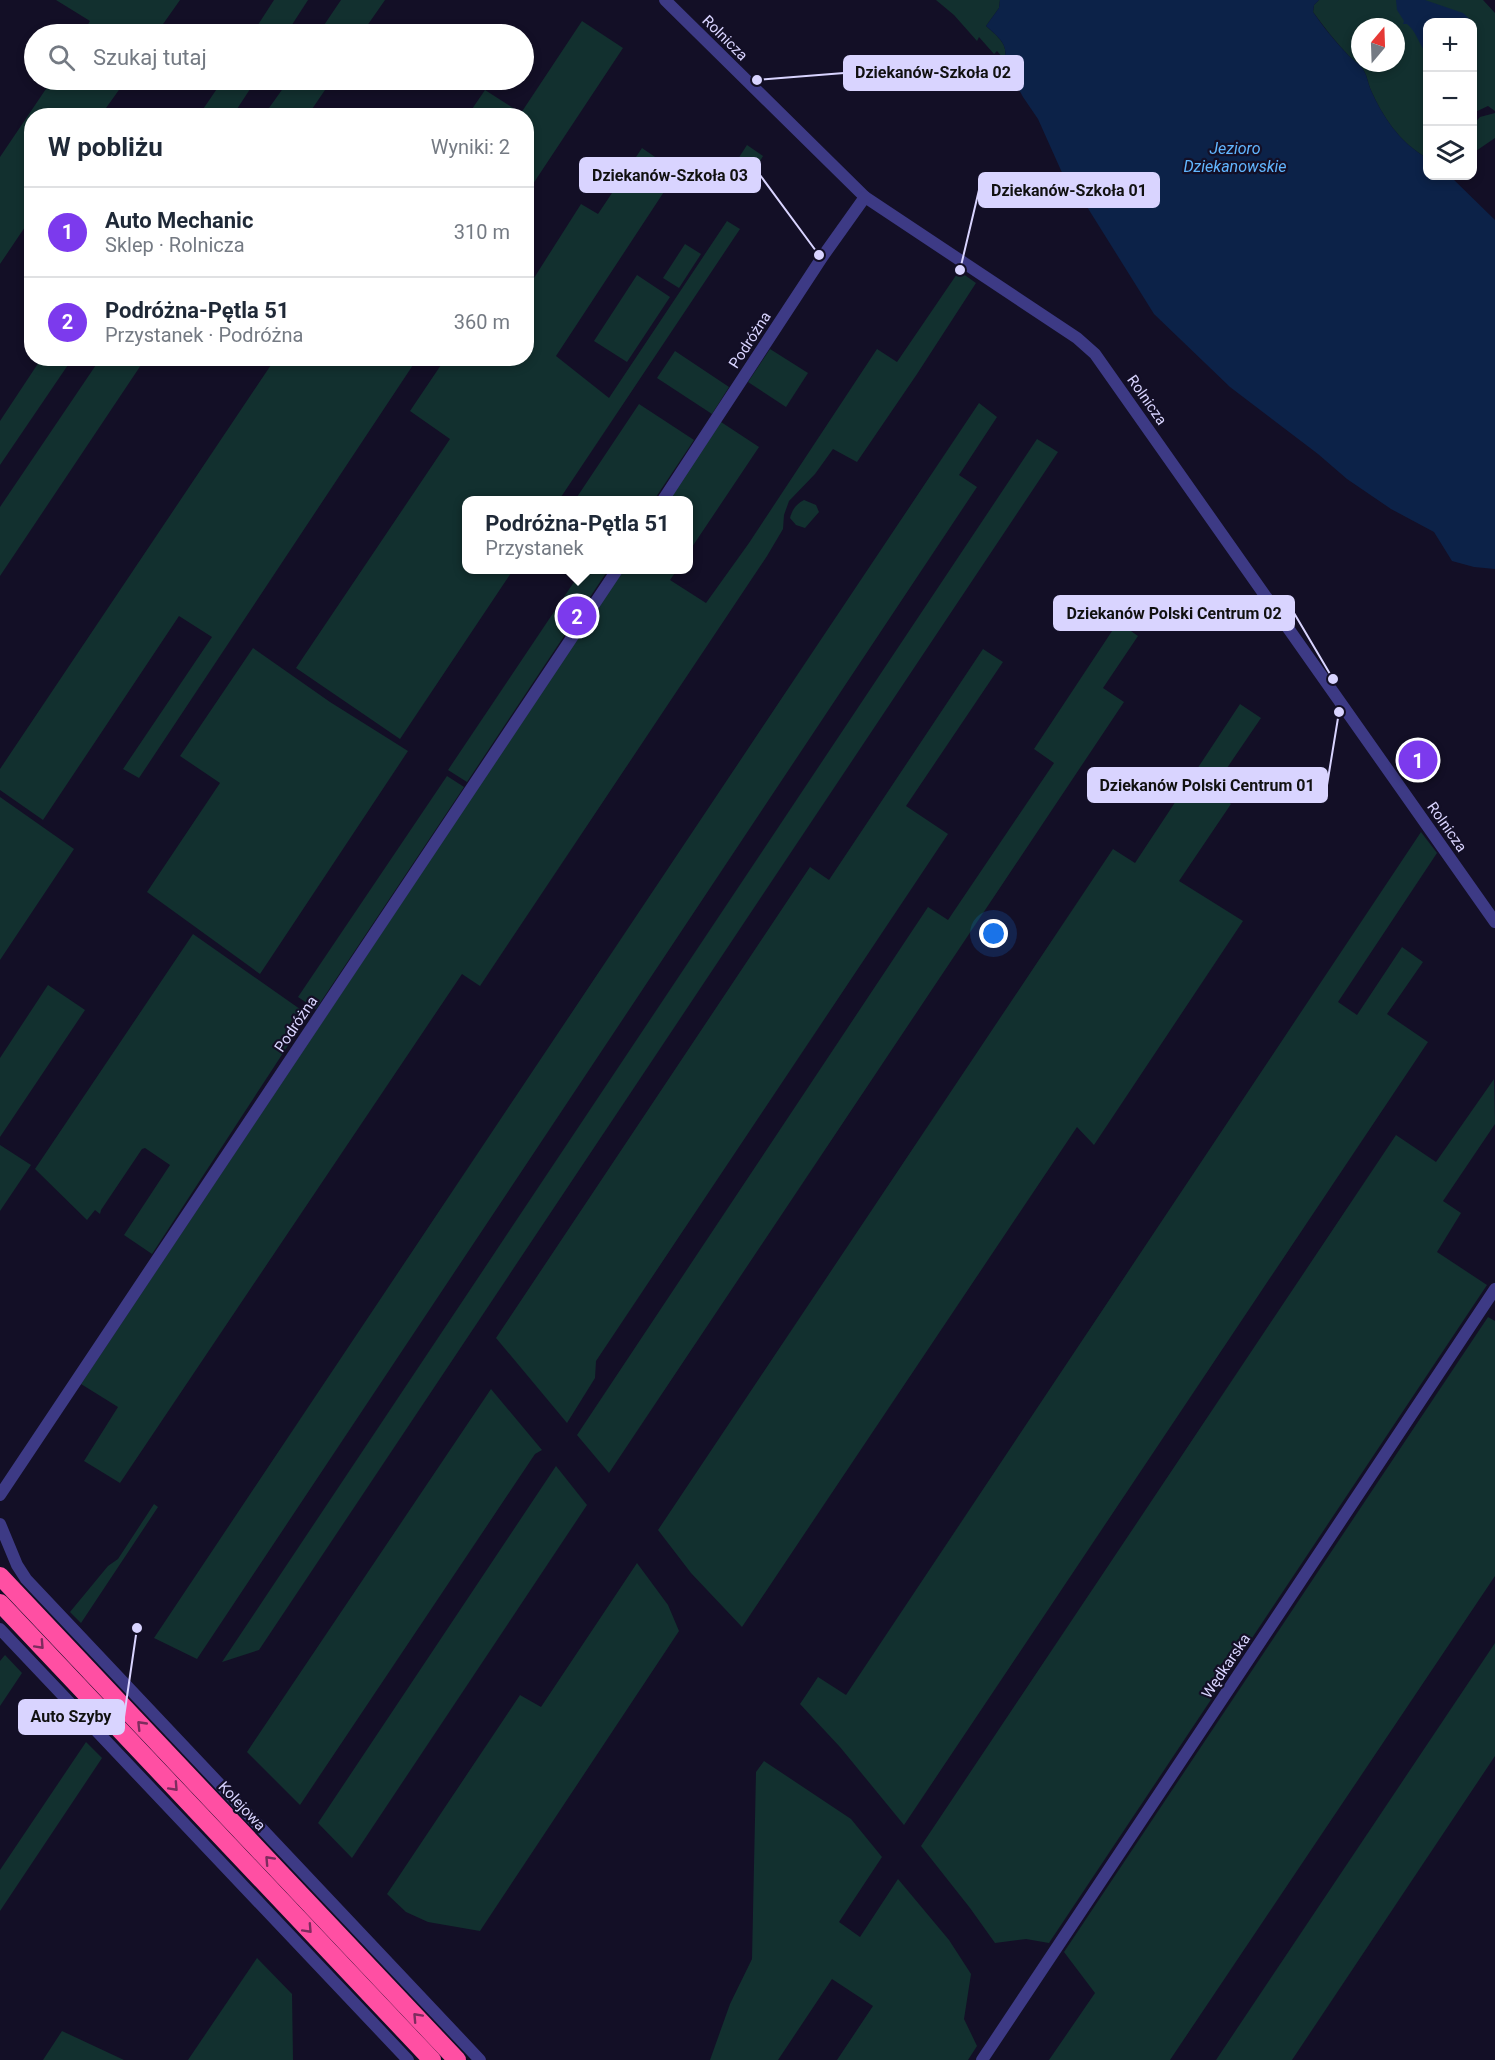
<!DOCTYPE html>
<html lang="pl">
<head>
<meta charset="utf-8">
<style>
  body { margin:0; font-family:Roboto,sans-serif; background:#f2f2f3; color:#1f2937 }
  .controls { position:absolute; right:18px; top:18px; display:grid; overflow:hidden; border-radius:12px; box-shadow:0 3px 9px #0003 }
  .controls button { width:54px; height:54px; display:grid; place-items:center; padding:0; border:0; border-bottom:2px solid #e0e1e3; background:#fff; color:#1f2937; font:30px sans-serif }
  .compass { position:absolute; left:1351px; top:18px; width:54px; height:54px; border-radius:50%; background:#fff; box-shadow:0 3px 9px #0003; rotate:19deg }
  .you { position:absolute; left:994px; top:934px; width:21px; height:21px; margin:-15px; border:4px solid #fff; border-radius:50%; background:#1a73e8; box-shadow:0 0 0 9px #1a73e833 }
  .badge { display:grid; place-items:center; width:39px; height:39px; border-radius:50%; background:#7c3aed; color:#fff; font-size:20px; font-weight:700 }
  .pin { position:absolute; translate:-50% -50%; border:3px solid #fff; box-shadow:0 2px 6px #0006 }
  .popup { position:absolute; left:462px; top:496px; width:231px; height:78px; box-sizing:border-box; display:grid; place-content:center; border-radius:12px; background:#fff; filter:drop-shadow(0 2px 4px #0005); font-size:20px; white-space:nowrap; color:#747a83 }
  .popup b { font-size:22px; color:#1f2937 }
  .popup::after { content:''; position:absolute; left:50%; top:100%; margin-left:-12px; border:12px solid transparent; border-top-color:#fff }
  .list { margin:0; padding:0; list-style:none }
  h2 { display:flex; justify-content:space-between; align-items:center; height:78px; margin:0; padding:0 24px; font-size:26px }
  h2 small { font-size:20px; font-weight:400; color:#747a83 }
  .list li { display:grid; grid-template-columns:39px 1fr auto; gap:18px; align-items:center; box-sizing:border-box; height:90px; padding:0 24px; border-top:2px solid #e0e1e3 }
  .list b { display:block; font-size:22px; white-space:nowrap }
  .list p { margin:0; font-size:20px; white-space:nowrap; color:#747a83 }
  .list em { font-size:20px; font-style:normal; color:#747a83 }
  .icon { flex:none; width:33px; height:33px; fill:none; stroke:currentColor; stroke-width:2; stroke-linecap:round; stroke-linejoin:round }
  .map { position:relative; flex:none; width:1495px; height:2060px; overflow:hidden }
  .search { position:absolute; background:#fff; box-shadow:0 3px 9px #0003; left:24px; top:24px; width:510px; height:66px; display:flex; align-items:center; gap:15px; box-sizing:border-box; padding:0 21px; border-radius:33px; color:#747a83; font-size:22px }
  .panel { position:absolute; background:#fff; box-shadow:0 3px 9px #0003; left:24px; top:108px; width:510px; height:258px; border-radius:24px }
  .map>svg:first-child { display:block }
</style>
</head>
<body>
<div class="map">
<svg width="1495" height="2060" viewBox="0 0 1495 2060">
  <rect width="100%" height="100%" fill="#130f26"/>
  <!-- green -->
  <g fill="#12302f" fill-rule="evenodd">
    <path d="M56 0H180L156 34H82L90 21Z"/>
    <path d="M274 0H308L286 34H252Z"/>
    <path d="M341 0H385L362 33 364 34H318Z"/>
    <path d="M936 0H1000L999 8 986 26C996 35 1010 45 1004 59L997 51 994 54 979 37 977 41 954 15Z"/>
    <path d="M1319 0H1483L1495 13V111L1488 106 1473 113 1472 22H1428V130L1424 133 1427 135V158C1400 143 1382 116 1370 88 1368 83 1367 76 1364 71 1361 65 1353 60 1348 55 1335 41 1324 27 1313 12L1314 5ZM1360 27H1396V63H1360Z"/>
    <path d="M582 21 623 48 527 193 526 116 468 115 485 90 521 113Z"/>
    <path d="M52 80H126L101 115 32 116 31 218 0 264V157Z"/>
    <path d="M223 80H256L233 115H199Z"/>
    <path d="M289 80H378L375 85 327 87 308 115H264Z"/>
    <path d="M1495 113V138L1473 153V125L1480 117Z"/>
    <path d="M747 145 763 156 753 173 736 162Z"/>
    <path d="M642 148 677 172 556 356 609 398 727 221 740 229 559 500H466V570H513L400 739 296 668 450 439 410 411 445 359 526 358 527 289 581 204 598 214Z"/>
    <path d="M685 244 701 254 679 288 663 278Z"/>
    <path d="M959 271 976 283 917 374 857 462 833 449 815 474 789 501 784 515 783 529 767 556 480 986 462 974 120 1483 84 1461 118 1407 81 1384 623 570H677L670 580 706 603 749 543 877 349 897 362Z"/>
    <path d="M637 275 670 297 627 362 594 341Z"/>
    <path d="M770 349 808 373 786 407 748 382Z"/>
    <path d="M675 351 729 387 712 414 657 378Z"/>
    <path d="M41 359H72L0 465V421Z"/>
    <path d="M100 359H145L0 576V507Z"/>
    <path d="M275 359H417L139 778 123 769 212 637 179 616 43 820 0 790V769Z"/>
    <path d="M979 403 997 417 959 475 977 487 197 1659 154 1638Z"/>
    <path d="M639 404 694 440 654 500H575Z"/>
    <path d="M721 422 759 447 688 553V500H669Z"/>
    <path d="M1037 439 1058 452 259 1650 222 1662Z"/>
    <path d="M804 500 816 505 819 512 805 528 796 525 790 518C792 510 796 504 804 500Z"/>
    <path d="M582 570H608L467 782 448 770Z"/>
    <path d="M1118 622 1138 636 1103 688 1124 702 609 1473 577 1435 928 907 948 920 1054 763 1034 749Z"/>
    <path d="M253 648 330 702 408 751 260 974 147 892 220 783 180 756Z"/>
    <path d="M983 649 1003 662 906 806 948 834 596 1361 595 1378 567 1423 496 1338 810 867 829 880Z"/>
    <path d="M1240 704 1261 718 1212 790 1231 804 1179 881 1243 921 1094 1145 1077 1127 742 1627 691 1573 658 1530 1113 849 1135 863Z"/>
    <path d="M447 776 464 787 316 1009 298 997Z"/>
    <path d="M0 797 74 849 0 960Z"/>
    <path d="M1421 832 1437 853 1338 1002 1357 1015 1402 947 1423 962 1387 1014 1428 1042 904 1825 840 1747 800 1704 818 1677 846 1695Z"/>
    <path d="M193 934 307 1014 302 1024 152 1254 124 1235 170 1165 145 1148 142 1149 101 1210 100 1214 95 1210 87 1220 35 1169Z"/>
    <path d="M48 985 85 1010 0 1137V1058Z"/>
    <path d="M1494 1079 1495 1124 1443 1201 1461 1213 1437 1252 1487 1285 1049 1943 1026 1939 995 1943 970 1908 921 1846 1396 1135 1436 1162Z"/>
    <path d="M0 1145 31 1165 0 1211Z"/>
    <path d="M1488 1317 1495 1321V1576L1170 2060H1049L1095 1993 1064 1952Z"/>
    <path d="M491 1389 542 1450 535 1454 300 1805 247 1752Z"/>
    <path d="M556 1466 587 1505 352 1858 318 1823Z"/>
    <path d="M154 1504 158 1507 81 1623 70 1612 108 1566 118 1559Z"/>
    <path d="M637 1563 668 1605 679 1631 480 1931 428 1922 406 1912 387 1894 520 1695 541 1707Z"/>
    <path d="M1495 1643V1756L1292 2060H1216Z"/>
    <path d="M5 1655 22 1673 0 1706V1661Z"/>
    <path d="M86 1742 102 1758 0 1911V1870Z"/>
    <path d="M764 1761 851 1819 882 1857 839 1922 860 1937 898 1879 949 1940 971 1974 964 2019 977 2046 968 2060H837L873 2006 832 1979 778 2060H710L730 2004 752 1959 756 1772Z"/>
    <path d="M257 1958 292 1994 293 2060H188Z"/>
    <path d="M62 2031 124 2060H43Z"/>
  </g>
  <!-- water -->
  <g fill="#0c2248">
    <path d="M1000 0H1319L1314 5 1313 12C1324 28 1335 41 1348 55 1353 60 1361 65 1364 71 1367 76 1368 83 1370 88 1382 116 1400 143 1427 158L1428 176H1450L1495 220V569L1474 567 1452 561 1434 532 1391 509 1347 479 1318 454 1230 387 1154 314 1084 202 1068 186 1038 119 1023 97 1015 82 1011 68 1004 59C1010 45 996 35 986 26L999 8Z"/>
    <path d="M1396 0H1425L1463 13 1473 22 1476 29 1473 47 1472 22H1428L1427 54C1419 45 1417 32 1407 24H1403L1404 21 1397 10Z"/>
  </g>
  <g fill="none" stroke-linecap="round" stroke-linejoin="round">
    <!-- minor -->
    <g stroke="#3d3a85" stroke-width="12">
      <path d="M665 0 865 197 1077 338 1095 354 1495 922"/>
      <path d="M663 500 823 256 865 197"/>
      <path d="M0 1495 617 570"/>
      <path d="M0 1524 17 1565 26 1579 480 2060"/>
      <path d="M0 1629 408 2060"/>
      <path d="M982 2060 1495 1289"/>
    </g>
    <!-- highway -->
    <g stroke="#ff4fa3" stroke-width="18">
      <path d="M0 1576 457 2060"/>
      <path d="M0 1603 432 2060"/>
    </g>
  </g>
  <!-- one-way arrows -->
  <defs><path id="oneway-chevron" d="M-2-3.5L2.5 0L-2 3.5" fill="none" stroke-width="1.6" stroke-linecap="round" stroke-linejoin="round" transform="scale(1.5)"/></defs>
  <g stroke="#7d2c5e">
    <use href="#oneway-chevron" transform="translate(40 1645) rotate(47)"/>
    <use href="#oneway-chevron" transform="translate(141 1725) rotate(-134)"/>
    <use href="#oneway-chevron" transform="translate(174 1787) rotate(47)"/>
    <use href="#oneway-chevron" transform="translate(269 1860) rotate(-133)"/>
    <use href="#oneway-chevron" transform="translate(308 1929) rotate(47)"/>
    <use href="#oneway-chevron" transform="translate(417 2017) rotate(-133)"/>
  </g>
  <g text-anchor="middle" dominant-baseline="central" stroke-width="4.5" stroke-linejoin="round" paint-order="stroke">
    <!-- street labels -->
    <g font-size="15" fill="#d9d4ff" stroke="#130f26">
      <text transform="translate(725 38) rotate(45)">Rolnicza</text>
      <text transform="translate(750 340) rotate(-57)">Podróżna</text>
      <text transform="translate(1147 400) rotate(55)">Rolnicza</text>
      <text transform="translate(1447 827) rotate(55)">Rolnicza</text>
      <text transform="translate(296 1024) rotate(-56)">Podróżna</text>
      <text transform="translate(1226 1666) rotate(-56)">Wędkarska</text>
      <text transform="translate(242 1806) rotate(47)">Kolejowa</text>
    </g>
    <!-- water labels -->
    <g font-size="16" font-style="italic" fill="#62b6ff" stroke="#130f26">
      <text x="1235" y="148">Jezioro<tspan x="1235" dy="18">Dziekanowskie</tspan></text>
    </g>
  </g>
  <!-- callouts -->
  <path fill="none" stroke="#d9d4ff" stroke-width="2" d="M757 80L844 73M819 255L760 175M960 270L979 190M1333 679L1294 613M1339 712L1327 785M137 1628L124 1717"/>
  <g fill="#d9d4ff" stroke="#130f26" stroke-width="2">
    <circle cx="757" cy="80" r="6"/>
    <circle cx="819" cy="255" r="6"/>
    <circle cx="960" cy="270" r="6"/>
    <circle cx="1333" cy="679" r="6"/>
    <circle cx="1339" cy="712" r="6"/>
    <circle cx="137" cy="1628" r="6"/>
  </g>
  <g fill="#d9d4ff" stroke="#d9d4ff" stroke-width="2">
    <rect x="844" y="56" width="179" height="34" rx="6"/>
    <rect x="580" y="158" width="180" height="34" rx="6"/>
    <rect x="979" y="173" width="180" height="34" rx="6"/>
    <rect x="1054" y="596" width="240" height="34" rx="6"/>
    <rect x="1088" y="768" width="239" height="34" rx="6"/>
    <rect x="19" y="1700" width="105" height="34" rx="6"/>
  </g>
  <g font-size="16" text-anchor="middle" font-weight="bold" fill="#111">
    <text x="933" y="78">Dziekanów-Szkoła 02</text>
    <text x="670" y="181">Dziekanów-Szkoła 03</text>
    <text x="1069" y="196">Dziekanów-Szkoła 01</text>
    <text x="1174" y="619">Dziekanów Polski Centrum 02</text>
    <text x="1207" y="791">Dziekanów Polski Centrum 01</text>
    <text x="71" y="1722">Auto Szyby</text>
  </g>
</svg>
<div class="controls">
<button>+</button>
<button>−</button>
<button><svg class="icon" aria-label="layers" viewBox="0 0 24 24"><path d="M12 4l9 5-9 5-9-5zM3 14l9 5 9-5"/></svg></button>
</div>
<svg class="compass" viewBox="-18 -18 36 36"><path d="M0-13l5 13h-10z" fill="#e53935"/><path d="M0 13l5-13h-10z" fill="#747a83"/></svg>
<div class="you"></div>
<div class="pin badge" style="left:1418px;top:760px">1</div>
<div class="pin badge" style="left:577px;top:616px">2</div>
<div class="popup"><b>Podróżna-Pętla 51</b>Przystanek</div>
<div class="search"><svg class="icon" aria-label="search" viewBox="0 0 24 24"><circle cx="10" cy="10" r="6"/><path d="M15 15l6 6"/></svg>Szukaj tutaj</div>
<section class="panel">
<h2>W pobliżu<small>Wyniki: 2</small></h2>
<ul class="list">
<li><span class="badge">1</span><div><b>Auto Mechanic</b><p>Sklep · Rolnicza</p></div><em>310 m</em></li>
<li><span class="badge">2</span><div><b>Podróżna-Pętla 51</b><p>Przystanek · Podróżna</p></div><em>360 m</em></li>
</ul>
</section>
</div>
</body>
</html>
